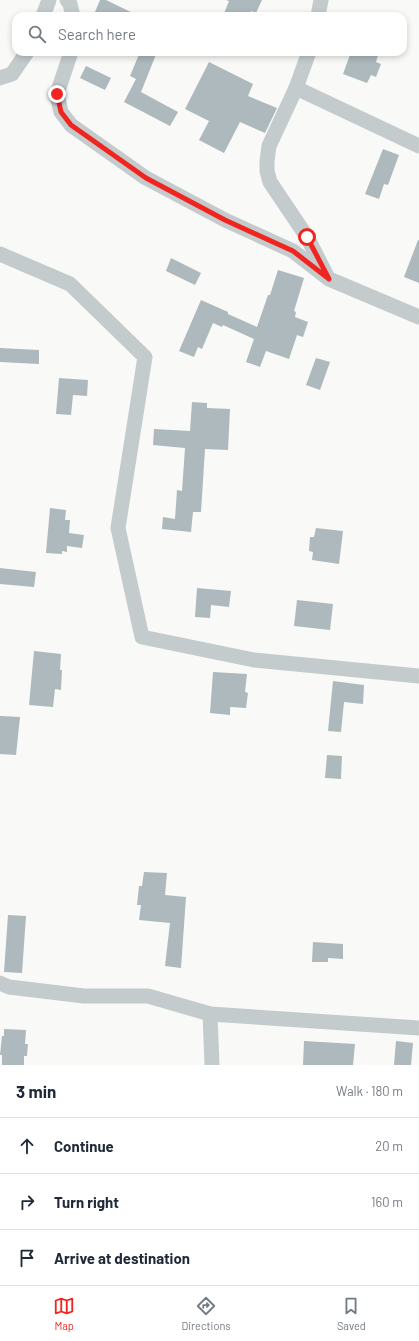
<!DOCTYPE html>
<html lang="en">
<head>
<meta charset="utf-8">
<style>
  body { margin:0; font-family:Barlow,sans-serif; background:#f2f2f3; color:#1f2937 }
  .stop { position:absolute; width:12px; height:12px; margin:-9px; border:3px solid #f1251f; border-radius:50%; background:#fff }
  .stop.end { background:#f1251f; border-color:#fff; box-shadow:0 1px 4px #0008 }
  .list { margin:0; padding:0; list-style:none }
  h2 { display:flex; justify-content:space-between; align-items:center; height:52px; margin:0; padding:0 16px; font-size:17px }
  h2 small { font-size:13px; font-weight:400; color:#747a83 }
  .list li { display:grid; grid-template-columns:26px 1fr auto; gap:12px; align-items:center; box-sizing:border-box; height:56px; padding:0 16px; border-top:1px solid #e0e1e3 }
  .list b { display:block; font-size:15px; white-space:nowrap }
  .list em { font-size:13px; font-style:normal; color:#747a83 }
  .icon { flex:none; width:22px; height:22px; fill:none; stroke:currentColor; stroke-width:2; stroke-linecap:round; stroke-linejoin:round }
  .map { position:relative; flex:none; width:419px; height:1065px; overflow:hidden }
  .search { position:absolute; background:#fff; box-shadow:0 2px 6px #0003; left:12px; right:12px; top:12px; height:44px; display:flex; align-items:center; gap:10px; box-sizing:border-box; padding:0 14px; border-radius:12px; color:#747a83; font-size:15px }
  .sheet { height:220px; background:#fff }
  nav { display:flex; justify-content:space-around; align-items:center; box-sizing:border-box; height:56px; border-top:1px solid #e0e1e3; background:#fff; font-size:11px; color:#747a83 }
  nav a { display:grid; justify-items:center; gap:2px }
  nav .on { color:#f1251f }
  .map>svg:first-child { display:block }
</style>
</head>
<body>
<div class="map">
<svg width="419" height="1065" viewBox="0 0 419 1065">
  <rect width="100%" height="100%" fill="#f9f9f7"/>
  <!-- building -->
  <g fill="#adb9bc">
    <path d="M100 0H106L139 16H103L95 12Z"/>
    <path d="M226 0H262L256 13 251 11 249 16H223L229 1Z"/>
    <path d="M140 52H157L141 92 178 112 170 126 124 102 136 79 130 76Z"/>
    <path d="M351 52H379L376 62 381 64 376 77 371 75 367 83 343 74Z"/>
    <path d="M209 62 253 84 248 96 277 108 265 133 240 122 224 153 199 140 209 121 185 109Z"/>
    <path d="M86 66 111 78 105 90 80 78Z"/>
    <path d="M383 149 399 155 388 185 384 184 379 199 365 194Z"/>
    <path d="M418 240H419V283L404 277Z"/>
    <path d="M171 258 201 273 195 285 166 271Z"/>
    <path d="M278 270 304 278 294 311 296 312 295 317 308 322 303 337 297 335 289 359 266 351 260 367 246 362 254 339 223 325 222 327 213 323 202 349 198 347 194 357 179 351 201 300 228 312V314L257 327 268 295H270Z"/>
    <path d="M0 348 39 350V364L0 362Z"/>
    <path d="M316 358 330 362 320 390 306 385Z"/>
    <path d="M59 378 88 380 87 396 73 395 71 415 56 414Z"/>
    <path d="M192 402 207 403V408L230 409 228 450 205 449 201 512H193L191 532 162 529 163 517 175 519 177 490 182 491 185 448 153 445 154 429 190 431Z"/>
    <path d="M50 508 66 510 65 520H70L69 533 84 535 82 548 67 546V552L62 551V554L46 553Z"/>
    <path d="M316 528 343 531 339 564 312 560 313 552 309 551 310 537H314Z"/>
    <path d="M0 568 36 572 34 587 0 584Z"/>
    <path d="M197 588 231 591 229 607 211 605 210 618 195 617Z"/>
    <path d="M297 600 333 604 330 630 294 626Z"/>
    <path d="M34 651 61 654 60 670H62L61 690 55 689 53 707 29 705Z"/>
    <path d="M213 672 247 674 245 692 248 693 246 708 230 707V715L210 713Z"/>
    <path d="M333 681 364 685 363 704 344 702 341 732 328 731Z"/>
    <path d="M0 716 20 717 16 755 0 754Z"/>
    <path d="M327 755 342 756 341 779 325 778Z"/>
    <path d="M144 872 167 873 165 895 186 897 181 968 165 966 170 923 139 920 141 905H137L139 886H142Z"/>
    <path d="M8 915 26 916 22 973 4 972Z"/>
    <path d="M313 942 343 944V959L328 958V962H312Z"/>
    <path d="M4 1029 26 1030 25 1044H28L27 1056H24V1065H2V1055H0L2 1036H4Z"/>
    <path d="M304 1041 355 1044 353 1065H303Z"/>
    <path d="M396 1041 413 1043 411 1065H394Z"/>
  </g>
  <g fill="none" stroke-linecap="round" stroke-linejoin="round">
    <!-- minor -->
    <g stroke="#c4cbcd" stroke-width="15">
      <path d="M67 0 70 4 73 16"/>
      <path d="M43 16 49 0"/>
      <path d="M318 16 321 0"/>
      <path d="M71 52 57 94 61 112 71 125 146 178 225 220 293 251 329 279 419 317"/>
      <path d="M309 52 296 88 269 146 267 161V171L270 182 307 237 326 274"/>
      <path d="M0 78 12 74 27 52"/>
      <path d="M296 88 419 146"/>
      <path d="M0 254 70 284 145 357 118 528 142 637 254 660 419 676"/>
      <path d="M0 983 9 987 84 996H148L210 1014 419 1028"/>
      <path d="M210 1014 212 1065"/>
    </g>
  </g>
  <g fill="none" stroke-linecap="round" stroke-linejoin="round">
    <!-- route -->
    <path stroke="#f1251f" stroke-width="5" d="M57 94 61 112 71 125 146 178 225 220 293 251 329 279 307 237"/>
  </g>
</svg>
<div class="stop" style="left:307px;top:237px"></div>
<div class="stop end" style="left:57px;top:94px"></div>
<div class="search"><svg class="icon" aria-label="search" viewBox="0 0 24 24"><circle cx="10" cy="10" r="6"/><path d="M15 15l6 6"/></svg>Search here</div>
</div>
<section class="sheet">
<h2>3 min<small>Walk · 180 m</small></h2>
<ul class="list">
<li><svg class="icon" aria-label="ahead" viewBox="0 0 24 24"><path d="M12 20V5M6 11l6-6 6 6"/></svg><div><b>Continue</b></div><em>20 m</em></li>
<li><svg class="icon" aria-label="right" viewBox="0 0 24 24"><path d="M7 20v-9h11M14 6l5 5-5 5"/></svg><div><b>Turn right</b></div><em>160 m</em></li>
<li><svg class="icon" aria-label="arrive" viewBox="0 0 24 24"><path d="M6 21V4h12l-3 4 3 4H6"/></svg><div><b>Arrive at destination</b></div></li>
</ul>
</section>
<nav>
<a class="on"><svg class="icon" aria-label="map" viewBox="0 0 24 24"><path d="M3 6l6-2 6 2 6-2v14l-6 2-6-2-6 2zM9 4v14M15 6v14"/></svg>Map</a>
<a><svg class="icon" aria-label="directions" viewBox="0 0 24 24"><path d="M12 3l9 9-9 9-9-9zM9 14v-3h6M13 9l2 2-2 2"/></svg>Directions</a>
<a><svg class="icon" aria-label="saved" viewBox="0 0 24 24"><path d="M7 4h10v16l-5-4-5 4z"/></svg>Saved</a>
</nav>
</body>
</html>
